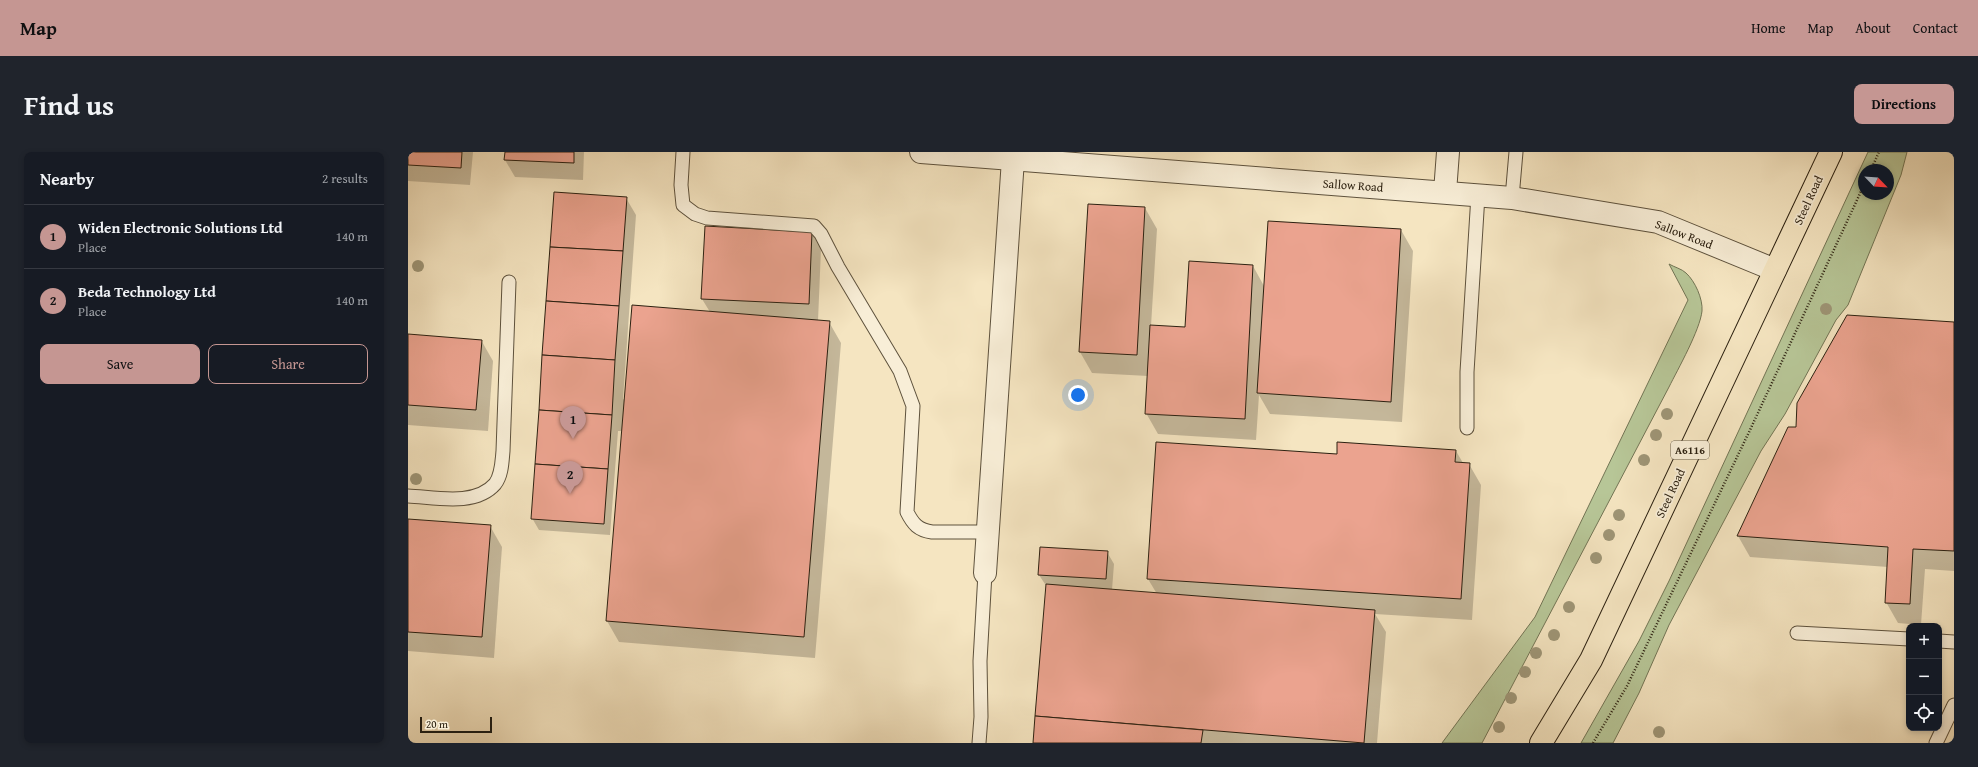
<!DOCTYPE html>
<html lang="en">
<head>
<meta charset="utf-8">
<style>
  body { margin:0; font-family:"Gentium Book Plus",serif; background:#20242c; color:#f1f3f6 }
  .controls { position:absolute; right:12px; bottom:12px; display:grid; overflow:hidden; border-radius:8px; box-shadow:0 2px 6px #0003 }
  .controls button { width:36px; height:36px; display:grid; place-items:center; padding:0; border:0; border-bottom:1px solid #363941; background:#171b24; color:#f1f3f6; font:20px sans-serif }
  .compass { position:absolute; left:1450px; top:12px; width:36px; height:36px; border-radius:50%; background:#171b24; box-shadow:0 2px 6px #0003; rotate:115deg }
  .scale { position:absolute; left:12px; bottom:10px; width:72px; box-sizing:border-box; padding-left:4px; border:2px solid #2c2111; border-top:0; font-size:11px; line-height:14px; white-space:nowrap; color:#2c2111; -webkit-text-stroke:3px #f8eed7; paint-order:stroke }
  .you { position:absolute; left:670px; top:243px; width:14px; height:14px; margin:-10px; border:3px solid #fff; border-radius:50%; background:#1a73e8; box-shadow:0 0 0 6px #1a73e833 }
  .badge { display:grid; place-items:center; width:26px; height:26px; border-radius:50%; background:#c59692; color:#111; font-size:13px; font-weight:700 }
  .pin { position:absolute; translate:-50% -33px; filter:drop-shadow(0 1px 2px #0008) }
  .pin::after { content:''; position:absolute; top:21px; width:14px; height:12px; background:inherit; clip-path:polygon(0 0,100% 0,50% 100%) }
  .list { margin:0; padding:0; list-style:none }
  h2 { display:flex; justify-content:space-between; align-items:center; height:52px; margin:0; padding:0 16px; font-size:17px }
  h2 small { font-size:13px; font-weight:400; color:#9ea1a6 }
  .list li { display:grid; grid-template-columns:26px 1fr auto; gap:12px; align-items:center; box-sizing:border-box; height:64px; padding:0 16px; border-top:1px solid #363941 }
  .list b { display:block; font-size:15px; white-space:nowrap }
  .list p { margin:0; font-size:13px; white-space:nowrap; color:#9ea1a6 }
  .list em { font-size:13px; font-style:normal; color:#9ea1a6 }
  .actions { display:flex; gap:8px; padding:12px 16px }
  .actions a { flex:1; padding:9px 0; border:1px solid #c59692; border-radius:8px; text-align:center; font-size:14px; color:#c59692 }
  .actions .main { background:#c59692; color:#111 }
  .icon { flex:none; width:22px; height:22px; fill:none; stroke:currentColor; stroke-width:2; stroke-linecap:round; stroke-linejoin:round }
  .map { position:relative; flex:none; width:1546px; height:591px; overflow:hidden; border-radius:8px }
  header { display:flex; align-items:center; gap:24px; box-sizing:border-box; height:56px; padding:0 20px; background:#c59692; color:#111 }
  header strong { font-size:19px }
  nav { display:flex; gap:22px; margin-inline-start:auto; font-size:14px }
  .intro { display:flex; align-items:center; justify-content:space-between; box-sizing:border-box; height:96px; padding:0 24px }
  h1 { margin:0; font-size:28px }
  .button { padding:10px 18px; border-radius:8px; background:#c59692; color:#111; font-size:14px; font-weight:700 }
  main { display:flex; gap:24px; padding:0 24px }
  aside { flex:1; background:#171b24; border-radius:8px; box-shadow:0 2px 6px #0003 }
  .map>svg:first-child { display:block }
</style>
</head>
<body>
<header>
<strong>Map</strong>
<nav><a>Home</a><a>Map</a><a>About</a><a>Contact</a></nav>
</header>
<div class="intro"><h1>Find us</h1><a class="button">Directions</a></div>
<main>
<aside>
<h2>Nearby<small>2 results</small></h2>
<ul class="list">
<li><span class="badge">1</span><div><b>Widen Electronic Solutions Ltd</b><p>Place</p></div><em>140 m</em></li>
<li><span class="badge">2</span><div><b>Beda Technology Ltd</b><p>Place</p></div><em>140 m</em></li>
</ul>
<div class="actions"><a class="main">Save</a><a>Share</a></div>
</aside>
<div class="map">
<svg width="1546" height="591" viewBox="0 0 1546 591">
  <rect width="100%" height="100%" fill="#f5e5c1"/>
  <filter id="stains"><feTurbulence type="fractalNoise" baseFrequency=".005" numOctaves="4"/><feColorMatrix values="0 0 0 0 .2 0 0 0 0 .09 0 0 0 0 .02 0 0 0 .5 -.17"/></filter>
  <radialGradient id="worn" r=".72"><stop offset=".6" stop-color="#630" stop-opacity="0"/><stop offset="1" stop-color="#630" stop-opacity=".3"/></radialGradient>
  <!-- green -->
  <g fill="#b7c697" stroke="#727454" fill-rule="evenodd">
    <path d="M1460 0H1499L1493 23 1440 153 1428 168 1377 262 1353 299 1261 473 1231 541 1205 591H1173L1231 489 1261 429ZM1456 18H1480V42H1456Z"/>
    <path d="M1261 112C1266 115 1274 117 1278 121 1287 129 1295 147 1294 159 1292 178 1270 217 1261 235L1074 591H1034L1127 465 1280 148Z"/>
  </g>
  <!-- shadow -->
  <g fill="#0003">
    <path d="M0 0H65L62 33 0 29Z"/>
    <path d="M98 0H176L175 28 107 25 97 8Z"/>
    <path d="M218 46 228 63 215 247 217 248 302 160 294 147 404 80 413 97 410 169 421 170 433 191 407 506 211 490 199 469 214 279H210L202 383 131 378 124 366Z"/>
    <path d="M737 56 749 77 743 174 778 177 845 114 856 134 993 78 1005 99 994 270 862 262 851 243 848 288 750 282 738 261 740 224 684 221 672 200Z"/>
    <path d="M1546 171V419L1517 417 1513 473 1490 471 1478 450 1480 415 1342 405 1330 384 1381 276H1389Z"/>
    <path d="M0 183 73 188 85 209 80 279 0 273Z"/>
    <path d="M1048 299 1055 311 1061 312 1073 333 1064 468 967 462 978 480 969 591H626L639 435 631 423 633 396 699 400 706 412 704 438 749 442 740 427 930 303Z"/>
    <path d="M0 368 82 374 94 395 86 506 0 499Z"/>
  </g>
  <!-- building -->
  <g fill="#eba38f" stroke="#2c2111">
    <path d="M0 0H54L53 16 0 13Z"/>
    <path d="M97 0H166V11L96 8Z"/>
    <path d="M146 40 219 45 215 99 142 95Z"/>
    <path d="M680 52 737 55 729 203 671 200Z"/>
    <path d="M860 69 993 77 983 250 849 241Z"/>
    <path d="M297 74 404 80 401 152 293 147Z"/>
    <path d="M142 95 215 99 211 154 138 149Z"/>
    <path d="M781 109 845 113 837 267 737 262 742 173 777 175Z"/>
    <path d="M138 149 211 154 207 208 134 203Z"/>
    <path d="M224 153 422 169 396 485 198 469Z"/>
    <path d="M1439 163 1546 170V399L1505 397 1502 452 1477 451 1480 395 1329 384 1380 275H1388L1389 251Z"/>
    <path d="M0 182 74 188 68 258 0 253Z"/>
    <path d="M134 203 207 208 204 263 131 258Z"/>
    <path d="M131 258 204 263 200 317 127 312Z"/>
    <path d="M748 290 929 302V290L1048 298 1047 310 1062 311 1053 447 739 427Z"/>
    <path d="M127 312 200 317 196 372 123 367Z"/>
    <path d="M0 367 83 373 74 485 0 480Z"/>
    <path d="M632 395 700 399 698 427 630 423Z"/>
    <path d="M638 432 967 458 956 591 627 564Z"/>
    <path d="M627 564 795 578 793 591H625Z"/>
  </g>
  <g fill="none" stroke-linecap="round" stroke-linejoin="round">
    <!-- lane casing -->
    <g stroke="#5e523d" stroke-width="15">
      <g id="lane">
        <path d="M275 0 273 33 275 53 287 62 299 66 406 74 413 82 430 115 492 219 505 254 499 360C505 372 510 378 524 380H580"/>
        <path d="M1104 46 1108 0"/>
        <path d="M1059 276V220L1070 43"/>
        <path d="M0 344C26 345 67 355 87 332 94 323 94 309 95 299L101 130"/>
        <path d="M1389 481 1501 487"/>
        <path d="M1531 489 1546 490"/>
        <path d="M571 591 573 565 572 509 577 421"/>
        <path d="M1528 591 1546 553"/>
      </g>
    </g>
    <!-- street casing -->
    <g stroke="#5e523d" stroke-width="24">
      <g id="street">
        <path d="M513 0 1104 46 1250 70 1367 118"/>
        <path d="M1037 40 1040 0"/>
        <path d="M577 421 605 7"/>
      </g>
    </g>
    <!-- primary casing -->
    <g stroke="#2c2111" stroke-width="24">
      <path id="primary" d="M1133 591 1183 508 1423 0"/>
    </g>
    <!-- path -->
    <g stroke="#2c2111" stroke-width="2.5" stroke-dasharray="1 2" stroke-linecap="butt">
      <path d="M1463 18 1471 0"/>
      <path d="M1185 591 1219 534 1342 278 1456 33"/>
    </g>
    <!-- lane -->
    <use href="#lane" stroke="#f8eed7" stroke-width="13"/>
    <!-- street -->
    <use href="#street" stroke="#f8eed7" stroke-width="22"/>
    <!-- primary -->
    <use href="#primary" stroke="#f5e5c1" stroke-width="22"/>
  </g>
  <!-- trees -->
  <g fill="#9e9576">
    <circle cx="10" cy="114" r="6"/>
    <circle cx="1418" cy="157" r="6"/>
    <circle cx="1259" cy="262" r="6"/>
    <circle cx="1248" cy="283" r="6"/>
    <circle cx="1236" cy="308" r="6"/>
    <circle cx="8" cy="327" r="6"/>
    <circle cx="1211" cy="363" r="6"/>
    <circle cx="1201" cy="383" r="6"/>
    <circle cx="1188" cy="406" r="6"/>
    <circle cx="1161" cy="455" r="6"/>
    <circle cx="1146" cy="483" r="6"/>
    <circle cx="1128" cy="501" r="6"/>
    <circle cx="1117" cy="520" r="6"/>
    <circle cx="1103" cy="546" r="6"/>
    <circle cx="1091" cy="575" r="6"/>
    <circle cx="1251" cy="580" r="6"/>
  </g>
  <g text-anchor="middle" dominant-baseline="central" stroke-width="3.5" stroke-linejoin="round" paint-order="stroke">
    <!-- shield labels -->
    <rect fill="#f8eed7" stroke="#695e4c" stroke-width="1" x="1263" y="289" width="38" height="18" rx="3"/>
    <g font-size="11" font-weight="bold" fill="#2c2111">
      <text x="1282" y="298">A6116</text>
    </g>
    <!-- street labels -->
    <g font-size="12" fill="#2c2111" stroke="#f8eed7">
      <text transform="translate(945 33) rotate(4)">Sallow Road</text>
      <text transform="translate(1400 48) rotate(-65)">Steel Road</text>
      <text transform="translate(1276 82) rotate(21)">Sallow Road</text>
      <text transform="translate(1262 341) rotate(-65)">Steel Road</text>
    </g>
  </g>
  <rect width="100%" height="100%" filter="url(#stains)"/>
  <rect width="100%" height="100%" fill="url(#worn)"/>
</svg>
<div class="controls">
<button>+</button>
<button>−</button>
<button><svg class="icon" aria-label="locate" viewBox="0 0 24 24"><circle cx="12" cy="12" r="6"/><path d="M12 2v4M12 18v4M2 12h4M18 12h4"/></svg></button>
</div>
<svg class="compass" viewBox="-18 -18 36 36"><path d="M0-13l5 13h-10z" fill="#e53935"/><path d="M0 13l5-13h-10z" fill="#9ea1a6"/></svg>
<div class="scale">20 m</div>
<div class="you"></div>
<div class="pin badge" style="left:165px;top:287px">1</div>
<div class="pin badge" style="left:162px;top:342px">2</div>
</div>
</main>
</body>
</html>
